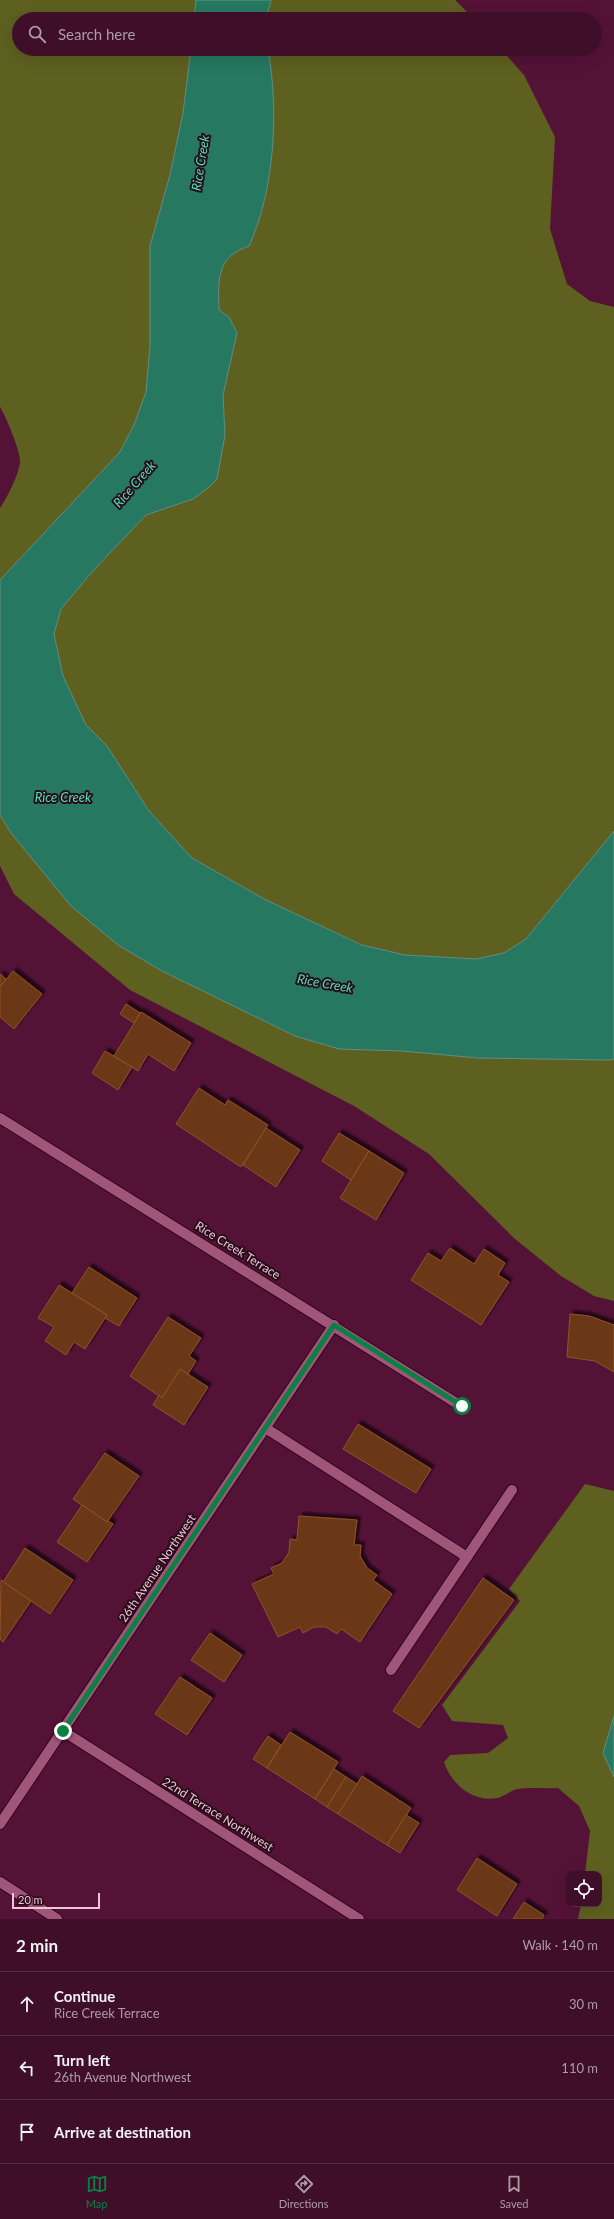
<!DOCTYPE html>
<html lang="en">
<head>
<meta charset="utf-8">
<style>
  body { margin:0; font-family:Lato,sans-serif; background:#461731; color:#f1f3f6 }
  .controls { position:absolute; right:12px; bottom:12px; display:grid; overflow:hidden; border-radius:8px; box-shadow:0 4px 16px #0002 }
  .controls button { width:36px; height:36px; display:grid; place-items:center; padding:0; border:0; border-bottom:1px solid #582e46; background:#3f0e29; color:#f1f3f6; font:20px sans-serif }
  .scale { position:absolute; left:12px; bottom:10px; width:88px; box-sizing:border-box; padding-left:4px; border:2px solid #eec4d6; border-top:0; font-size:11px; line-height:14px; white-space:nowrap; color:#eec4d6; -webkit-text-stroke:3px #290d1b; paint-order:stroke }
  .stop { position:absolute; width:12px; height:12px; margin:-9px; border:3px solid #0b8043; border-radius:50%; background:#fff }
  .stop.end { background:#0b8043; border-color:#fff; box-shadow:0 1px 4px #0008 }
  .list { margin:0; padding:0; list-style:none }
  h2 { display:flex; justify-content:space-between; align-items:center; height:52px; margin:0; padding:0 16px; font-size:17px }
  h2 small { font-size:13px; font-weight:400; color:#ad9ca8 }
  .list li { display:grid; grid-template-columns:26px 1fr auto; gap:12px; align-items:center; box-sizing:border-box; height:64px; padding:0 16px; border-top:1px solid #582e46 }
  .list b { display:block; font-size:15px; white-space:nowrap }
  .list p { margin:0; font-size:13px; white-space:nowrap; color:#ad9ca8 }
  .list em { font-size:13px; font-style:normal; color:#ad9ca8 }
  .icon { flex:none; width:22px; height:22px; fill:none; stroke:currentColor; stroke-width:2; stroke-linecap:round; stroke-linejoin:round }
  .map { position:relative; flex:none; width:614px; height:1919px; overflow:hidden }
  .search { position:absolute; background:#3f0e29; box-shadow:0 4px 16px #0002; left:12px; right:12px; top:12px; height:44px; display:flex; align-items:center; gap:10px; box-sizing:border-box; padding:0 14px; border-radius:22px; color:#ad9ca8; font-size:15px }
  .sheet { height:244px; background:#3f0e29 }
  nav { display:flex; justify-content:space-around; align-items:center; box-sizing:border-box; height:56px; border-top:1px solid #582e46; background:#3f0e29; font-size:11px; color:#ad9ca8 }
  nav a { display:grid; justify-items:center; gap:2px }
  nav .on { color:#0b8043 }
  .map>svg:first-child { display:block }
</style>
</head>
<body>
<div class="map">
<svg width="614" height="1919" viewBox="0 0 614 1919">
  <defs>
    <filter id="shadow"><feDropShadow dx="3.5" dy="-3.5" stdDeviation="1" flood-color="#0009"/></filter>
  </defs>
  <rect width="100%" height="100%" fill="#541237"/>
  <!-- forest -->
  <g fill="#5e6020">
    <path d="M0 0H196L194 19H19V49H191L183 113 170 175 150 246V346L146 392 134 425 120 452 0 580V508C7 498 19 474 20 462 21 452 6 417 0 407Z"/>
    <path d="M271 0H455L474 19H266Z"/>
    <path d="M268 49H501L524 75 555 137 550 229 567 284 590 301 614 307V831L526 939 504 953 476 959 405 955 363 945 266 900 192 858 149 811 107 746 86 725 63 676 54 634 61 609 91 573 146 515 193 499 225 435 223 395 237 333 229 317 219 310C218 280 216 257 249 246 275 189 279 110 268 49Z"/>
    <path d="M0 815 11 833 118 945 162 971 295 1036 339 1049 402 1051 478 1058 610 1060 614 1059V1301L594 1296 561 1276 515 1239 429 1154 354 1106 130 990 14 894 0 866Z"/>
    <path d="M585 1484 614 1491V1716L603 1753 614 1777V1919H578L581 1904H599V1874H585L590 1831 579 1806 558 1788C545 1789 530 1787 518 1789 511 1790 505 1796 498 1798 473 1803 451 1784 444 1762L450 1755 488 1753 508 1738 503 1725 452 1721 442 1705 520 1601 509 1589Z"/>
  </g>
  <!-- water -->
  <g fill="#267861" stroke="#628f84">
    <path d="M196 0H271L266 19H194Z"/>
    <path d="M191 49H268C279 110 275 189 249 246 216 257 218 280 219 310L229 317 237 333 223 395 225 435 217 479 208 488 193 499 146 515 91 573 61 609 54 634 63 676 86 725 107 746 149 811 192 858 266 900 362 945 405 955 476 959 504 953 526 939 614 831V1059L610 1060 478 1058 402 1051 339 1049 295 1036 162 971 118 945 71 906 11 833 0 815V580L120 452 134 425 146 392 150 346V246L170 175 183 113Z"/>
    <path d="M614 1716V1777L603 1753Z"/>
  </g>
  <!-- building -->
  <g fill="#6b3816" stroke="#925126" filter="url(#shadow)">
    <path d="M13 971 42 994 14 1029 0 1017V987Z"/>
    <path d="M0 974 6 979 0 987Z"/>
    <path d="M126 1004 140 1013 134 1023 120 1014Z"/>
    <path d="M141 1012 191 1043 174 1071 148 1054 138 1071 114 1056Z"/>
    <path d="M105 1051 132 1067 118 1090 92 1073Z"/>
    <path d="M199 1088 225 1105 228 1100 268 1125 241 1167 176 1124Z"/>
    <path d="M266 1128 300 1150 276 1187 243 1165Z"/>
    <path d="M339 1133 369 1151 351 1180 322 1161Z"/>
    <path d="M369 1151 404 1173 376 1220 340 1198Z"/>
    <path d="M450 1248 474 1264 484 1249 505 1263 498 1275 509 1282 481 1325 411 1280 428 1253 441 1261Z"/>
    <path d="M89 1267 137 1298 119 1326 105 1318 107 1315 72 1293Z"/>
    <path d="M59 1285 107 1315 85 1349 74 1342 66 1355 45 1341 54 1327 38 1318Z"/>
    <path d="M570 1314 589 1316 614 1325V1372L595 1361 567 1357Z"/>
    <path d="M168 1317 201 1338 189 1356 196 1361 188 1374 180 1369 162 1398 130 1376Z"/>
    <path d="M180 1369 208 1387 184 1425 153 1405 159 1395 162 1398Z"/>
    <path d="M358 1424 431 1469 416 1493 343 1449Z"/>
    <path d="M105 1453 139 1476 107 1522 73 1499Z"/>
    <path d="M82 1505 107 1522 108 1521 113 1524 87 1562 57 1542Z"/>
    <path d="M299 1516 357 1520 354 1545H361L360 1556 367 1568 377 1575 373 1580 392 1594 360 1642 341 1629 337 1634 326 1627H314L303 1633 300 1627 278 1637 252 1584 274 1574 271 1568 282 1563 289 1552 290 1539 297 1540Z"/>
    <path d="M25 1548 73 1580 50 1614 3 1582Z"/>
    <path d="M483 1578 514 1600 419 1728 393 1711Z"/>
    <path d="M1 1580 31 1601 3 1642 0 1639Z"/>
    <path d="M210 1633 242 1655 224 1682 191 1660Z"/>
    <path d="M180 1677 212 1698 187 1735 155 1714Z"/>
    <path d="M290 1732 338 1762 315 1799 267 1768Z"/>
    <path d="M268 1736 281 1745 267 1768 253 1759Z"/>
    <path d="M334 1769 346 1777 327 1807 315 1799Z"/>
    <path d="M362 1776 411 1808 387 1845 338 1814Z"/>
    <path d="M346 1777 357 1784 338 1814 327 1807Z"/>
    <path d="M406 1815 419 1823 400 1853 387 1845Z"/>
    <path d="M477 1858 517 1884 497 1916 457 1890Z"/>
    <path d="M524 1902 544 1915 542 1919H513Z"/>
  </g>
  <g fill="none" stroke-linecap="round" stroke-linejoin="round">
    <!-- minor casing -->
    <g stroke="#32021d" stroke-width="12">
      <g id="minor">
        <path d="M0 1118 461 1406"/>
        <path d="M267 1429 467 1557 391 1670"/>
        <path d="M467 1557 512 1490"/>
        <path d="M63 1731 359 1919"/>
        <path d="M0 1824 334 1325"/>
        <path d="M0 1882 57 1919"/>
      </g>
    </g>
    <!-- minor -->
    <use href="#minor" stroke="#9f5679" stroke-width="10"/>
  </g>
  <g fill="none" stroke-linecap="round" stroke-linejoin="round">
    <!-- route -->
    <path stroke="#0b8043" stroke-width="5" d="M63 1731 334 1325 462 1406"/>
  </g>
  <g text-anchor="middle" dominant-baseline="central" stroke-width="4" stroke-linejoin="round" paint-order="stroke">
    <!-- street labels -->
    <g font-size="12" fill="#eec4d6" stroke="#290d1b">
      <text transform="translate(238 1250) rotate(32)">Rice Creek Terrace</text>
      <text transform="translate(157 1568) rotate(-56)">26th Avenue Northwest</text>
      <text transform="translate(218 1814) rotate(32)">22nd Terrace Northwest</text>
    </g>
    <!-- water labels -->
    <g font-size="13" font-style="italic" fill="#4ee1b8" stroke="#290d1b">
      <text transform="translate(200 163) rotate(-81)">Rice Creek</text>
      <text transform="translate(134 484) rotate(-49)">Rice Creek</text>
      <text x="63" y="797">Rice Creek</text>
      <text transform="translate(325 983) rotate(10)">Rice Creek</text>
    </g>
  </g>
</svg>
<div class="controls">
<button><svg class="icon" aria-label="locate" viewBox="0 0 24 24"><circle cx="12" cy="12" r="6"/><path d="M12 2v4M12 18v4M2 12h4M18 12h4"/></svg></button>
</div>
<div class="scale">20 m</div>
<div class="stop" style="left:462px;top:1406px"></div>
<div class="stop end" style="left:63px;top:1731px"></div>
<div class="search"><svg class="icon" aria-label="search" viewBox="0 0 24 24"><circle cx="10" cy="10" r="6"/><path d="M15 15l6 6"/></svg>Search here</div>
</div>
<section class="sheet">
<h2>2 min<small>Walk · 140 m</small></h2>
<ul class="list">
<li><svg class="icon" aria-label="ahead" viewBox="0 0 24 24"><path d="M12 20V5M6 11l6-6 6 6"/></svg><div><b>Continue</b><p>Rice Creek Terrace</p></div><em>30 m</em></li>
<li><svg class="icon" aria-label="left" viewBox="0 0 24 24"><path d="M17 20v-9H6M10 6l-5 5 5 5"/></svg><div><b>Turn left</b><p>26th Avenue Northwest</p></div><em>110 m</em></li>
<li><svg class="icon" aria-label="arrive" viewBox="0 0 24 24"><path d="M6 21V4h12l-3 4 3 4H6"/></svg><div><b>Arrive at destination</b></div></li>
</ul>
</section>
<nav>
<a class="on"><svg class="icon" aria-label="map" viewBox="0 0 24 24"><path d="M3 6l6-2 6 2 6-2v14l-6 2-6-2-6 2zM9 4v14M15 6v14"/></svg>Map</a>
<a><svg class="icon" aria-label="directions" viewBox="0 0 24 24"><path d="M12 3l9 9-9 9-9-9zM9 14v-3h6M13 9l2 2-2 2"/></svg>Directions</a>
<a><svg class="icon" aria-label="saved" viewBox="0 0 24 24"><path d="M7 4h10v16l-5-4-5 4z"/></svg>Saved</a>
</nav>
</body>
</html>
